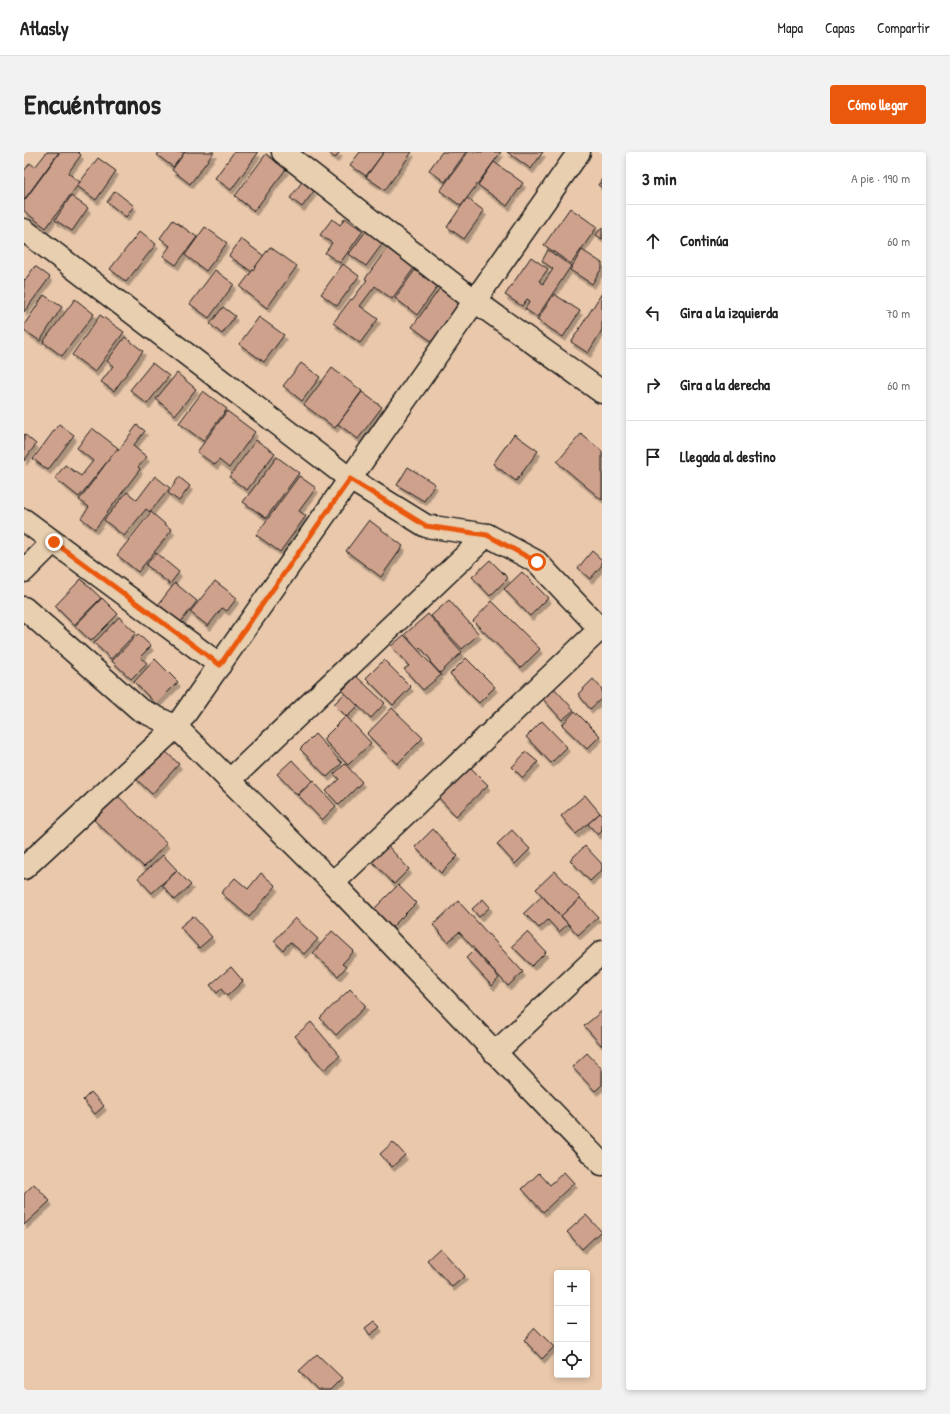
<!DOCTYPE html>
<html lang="es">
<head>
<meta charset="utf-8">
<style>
  body { margin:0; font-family:"Patrick Hand",sans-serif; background:#f2f2f2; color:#222 }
  .controls { position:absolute; right:12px; bottom:12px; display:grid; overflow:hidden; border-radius:4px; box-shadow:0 2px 6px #0003 }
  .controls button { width:36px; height:36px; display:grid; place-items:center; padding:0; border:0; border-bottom:1px solid #e0e0e0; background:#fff; color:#222; font:20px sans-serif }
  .stop { position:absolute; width:12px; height:12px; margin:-9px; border:3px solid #ea580c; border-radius:50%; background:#fff }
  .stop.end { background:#ea580c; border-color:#fff; box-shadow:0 1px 4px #0008 }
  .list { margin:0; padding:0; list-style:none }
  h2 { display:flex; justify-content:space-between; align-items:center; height:52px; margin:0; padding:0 16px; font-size:17px }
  h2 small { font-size:13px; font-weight:400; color:#767676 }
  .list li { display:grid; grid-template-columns:26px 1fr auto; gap:12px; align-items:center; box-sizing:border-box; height:72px; padding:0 16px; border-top:1px solid #e0e0e0 }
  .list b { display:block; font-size:15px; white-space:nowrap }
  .list em { font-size:13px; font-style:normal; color:#767676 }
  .icon { flex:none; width:22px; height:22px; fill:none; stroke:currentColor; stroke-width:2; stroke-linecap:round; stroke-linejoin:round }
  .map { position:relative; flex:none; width:578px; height:1238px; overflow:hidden; border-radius:4px }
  header { display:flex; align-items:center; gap:24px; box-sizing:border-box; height:56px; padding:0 20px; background:#fff; border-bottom:1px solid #e0e0e0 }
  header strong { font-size:19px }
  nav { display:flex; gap:22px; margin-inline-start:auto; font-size:14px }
  .intro { display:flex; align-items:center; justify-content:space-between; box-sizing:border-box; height:96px; padding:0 24px }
  h1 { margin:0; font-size:28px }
  .button { padding:10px 18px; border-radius:4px; background:#ea580c; color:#fff; font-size:14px; font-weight:700 }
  main { display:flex; gap:24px; padding:0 24px }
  aside { flex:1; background:#fff; border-radius:4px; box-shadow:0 2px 6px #0003 }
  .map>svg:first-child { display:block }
</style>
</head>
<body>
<header>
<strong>Atlasly</strong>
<nav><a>Mapa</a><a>Capas</a><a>Compartir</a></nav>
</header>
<div class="intro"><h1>Encuéntranos</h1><a class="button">Cómo llegar</a></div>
<main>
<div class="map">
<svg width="578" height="1238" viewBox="0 0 578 1238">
  <defs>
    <filter id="shadow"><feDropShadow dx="2.5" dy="4.5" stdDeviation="0" flood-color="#0004"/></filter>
  </defs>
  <rect width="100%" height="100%" fill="#e9c8ab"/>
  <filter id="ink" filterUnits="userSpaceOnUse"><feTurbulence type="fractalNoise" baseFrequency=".025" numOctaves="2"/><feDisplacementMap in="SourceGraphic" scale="8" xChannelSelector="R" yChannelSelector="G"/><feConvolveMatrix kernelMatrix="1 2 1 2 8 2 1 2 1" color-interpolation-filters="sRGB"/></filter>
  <g filter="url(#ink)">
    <!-- building -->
    <g fill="#cea18c" stroke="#1c1c1c" filter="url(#shadow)">
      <path d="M23 0H35L0 48V19L6 11 11 15Z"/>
      <path d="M36 0H54L57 3 44 21 56 30 22 76 0 59V49Z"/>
      <path d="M135 0H161L149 15 133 3Z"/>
      <path d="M161 0H190L166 32 148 18Z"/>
      <path d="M210 0H232L234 1 207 38 191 26Z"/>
      <path d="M304 0H316L311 6Z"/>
      <path d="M336 0H360L342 24 326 13Z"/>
      <path d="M360 0H388L361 38 342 25Z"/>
      <path d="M418 0H442L421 30 405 18Z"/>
      <path d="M444 0H477L437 54 416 39Z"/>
      <path d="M483 0H519L507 17Z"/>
      <path d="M242 2 262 17 230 59 211 44Z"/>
      <path d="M74 6 92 19 72 48 53 34Z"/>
      <path d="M470 10 499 31 483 54 454 33Z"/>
      <path d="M578 27V36L574 33Z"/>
      <path d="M278 30 290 39 278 55 266 46Z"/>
      <path d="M91 39 110 54 102 65 83 50Z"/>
      <path d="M47 44 64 56 48 79 31 68Z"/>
      <path d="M443 46 460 59 440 87 423 75Z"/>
      <path d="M546 56 573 75 547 112 520 93Z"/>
      <path d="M321 66 339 79 316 111 301 101 308 91 296 83 308 67 316 73Z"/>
      <path d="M149 68 173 85 152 113 139 104 146 94 136 86Z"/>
      <path d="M181 75 203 91 182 119 161 103Z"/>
      <path d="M578 75V87L572 83Z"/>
      <path d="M116 79 132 92 102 130 86 117Z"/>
      <path d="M342 79 359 91 342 114 325 102Z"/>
      <path d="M217 87 240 104 228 120 205 104Z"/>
      <path d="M246 95 273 114 243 156 216 135Z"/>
      <path d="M363 96 390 116 368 147 351 134 336 154 354 167 336 191 309 171 327 147 328 148 343 128 341 127Z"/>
      <path d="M524 98 547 114 513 165 501 157 506 149 503 147 498 154 481 143 507 105 524 117 515 129 519 132 529 117 518 109Z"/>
      <path d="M558 98 578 111V116L568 132 546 118Z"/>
      <path d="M319 112 335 124 313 154 297 142Z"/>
      <path d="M11 114 26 125 0 160V127L1 128Z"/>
      <path d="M191 118 210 132 185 166 166 152Z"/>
      <path d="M391 118 414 134 393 163 371 146Z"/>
      <path d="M416 136 437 152 410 191 388 175Z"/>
      <path d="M578 141V178L564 201 547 190Z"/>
      <path d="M530 142 556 159 539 185 513 168Z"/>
      <path d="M20 143 38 155 16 189 0 178V173Z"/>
      <path d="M51 147 70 162 38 204 19 190Z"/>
      <path d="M199 155 211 164 198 182 186 172Z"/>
      <path d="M76 163 100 180 71 220 48 203Z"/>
      <path d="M235 165 260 183 240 210 215 192Z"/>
      <path d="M101 185 119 199 90 239 77 230 89 214 83 209Z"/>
      <path d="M128 211 145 224 123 252 106 238Z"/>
      <path d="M277 211 296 225 278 249 259 234Z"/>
      <path d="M308 216 338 239 311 276 280 253Z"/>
      <path d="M153 221 172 237 151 263 132 247Z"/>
      <path d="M179 239 203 257 179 289 155 271Z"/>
      <path d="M338 240 358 255 334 287 314 272Z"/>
      <path d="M203 259 231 280 205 316 195 308 191 313 173 300Z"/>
      <path d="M35 272 50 283 24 318 9 307Z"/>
      <path d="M113 273 121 279 109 294 123 305 114 315 116 317 71 377 57 366 65 355 55 348 92 298 94 299Z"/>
      <path d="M68 276 94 296 55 345 31 326 41 313 57 324 69 309 53 296Z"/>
      <path d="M0 282 12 292 0 309Z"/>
      <path d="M490 282 514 299 492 329 469 312Z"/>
      <path d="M557 282 578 299V348L533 310Z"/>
      <path d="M232 288 251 301 223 338 205 325Z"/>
      <path d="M253 305 275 321 242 366 219 350Z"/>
      <path d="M384 315 411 332 400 349 373 333Z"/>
      <path d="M131 324 146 336 126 360 122 357 100 384 80 368 103 340 113 348Z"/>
      <path d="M275 324 292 336 275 359 282 364 256 400 232 383Z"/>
      <path d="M155 325 166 334 155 349 144 341Z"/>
      <path d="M127 360 148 378 114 420 93 403Z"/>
      <path d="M345 368 379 394 357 425 322 399Z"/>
      <path d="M568 399 578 408V413L566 427 554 416Z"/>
      <path d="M132 401 155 420 146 432 122 413Z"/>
      <path d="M466 408 484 426 466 444 448 425Z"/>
      <path d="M498 420 524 446 506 464 480 437Z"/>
      <path d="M57 427 77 446 50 473 31 454Z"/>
      <path d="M191 429 213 446 203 459 198 456 184 474 166 460Z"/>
      <path d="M151 431 173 449 156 471 134 453Z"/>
      <path d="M78 446 94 462 67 489 51 474Z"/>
      <path d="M425 448 455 482 438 497 407 464Z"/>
      <path d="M468 449 516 497 497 516 449 469Z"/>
      <path d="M404 462 438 500 416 521 406 510 407 508 396 495 394 497 381 482Z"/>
      <path d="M95 465 112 481 87 507 70 491Z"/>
      <path d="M114 482 127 494 116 505 123 511 107 527 88 509Z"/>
      <path d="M380 483 417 523 399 538 380 517 385 514 367 494Z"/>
      <path d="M442 506 471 535 455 551 426 522Z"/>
      <path d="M131 507 154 530 132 552 110 530Z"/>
      <path d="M360 508 387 535 369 553 342 526Z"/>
      <path d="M332 524 361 551 347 566 318 539Z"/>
      <path d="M569 527 578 537V546L566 557 554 542Z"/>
      <path d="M530 536 550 558 538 568 518 546Z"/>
      <path d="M321 541 334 554 323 565 310 552Z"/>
      <path d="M368 556 399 586 373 612 343 582Z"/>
      <path d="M551 559 576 584 563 597 538 573Z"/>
      <path d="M322 564 347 591 324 613 299 587Z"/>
      <path d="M518 569 543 595 527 611 502 585Z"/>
      <path d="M291 582 318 611 303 625 276 597Z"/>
      <path d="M138 596 155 612 128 642 111 626Z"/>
      <path d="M502 600 514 610 499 626 488 615Z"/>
      <path d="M268 608 288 629 273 643 253 622Z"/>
      <path d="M321 612 338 630 315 653 302 639 315 627 310 622Z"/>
      <path d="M444 613 464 633 432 664 413 644Z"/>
      <path d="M289 629 312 654 298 668 274 643Z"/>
      <path d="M561 643 576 661 552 682 537 664Z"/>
      <path d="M94 644 143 691 120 715 70 668Z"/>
      <path d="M576 661 578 663V679L574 683 564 672Z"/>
      <path d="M409 677 434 704 417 721 391 695Z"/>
      <path d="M488 678 506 697 491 712 473 692Z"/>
      <path d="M362 692 385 717 370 732 346 707Z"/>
      <path d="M561 694 578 712V718L566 729 546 708Z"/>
      <path d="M139 703 153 718 128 741 114 726Z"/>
      <path d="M153 719 167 733 151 748 138 733Z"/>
      <path d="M531 719 556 746 537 764 512 737Z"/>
      <path d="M237 721 252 734 225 765 197 741 211 726 224 737Z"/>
      <path d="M374 733 392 751 368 775 350 757Z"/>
      <path d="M518 744 544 772 535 780 524 768 515 776 500 761Z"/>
      <path d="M556 746 574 765 554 783 537 764Z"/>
      <path d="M459 747 466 755 455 765 448 757Z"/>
      <path d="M434 749 499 820 484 834 435 780 424 790 409 773Z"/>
      <path d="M169 764 188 785 175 796 156 775Z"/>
      <path d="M271 766 294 787 280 802 266 790 259 798 250 789Z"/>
      <path d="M308 779 330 799 318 812 322 815 314 824 289 801Z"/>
      <path d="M503 780 522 800 508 814 488 794Z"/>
      <path d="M450 798 475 826 468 834 442 806Z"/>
      <path d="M207 815 219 829 203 844 197 837 193 841 186 833Z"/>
      <path d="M326 837 342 854 312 883 296 866Z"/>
      <path d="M578 859V894L560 874Z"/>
      <path d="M287 870 316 904 300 918 271 884Z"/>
      <path d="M563 901 578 917V933L571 939 548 915Z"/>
      <path d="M67 940 80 954 71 962 59 948Z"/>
      <path d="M369 990 381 1003 368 1015 356 1002Z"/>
      <path d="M540 1020 550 1031 519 1060 498 1037 515 1021 526 1033Z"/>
      <path d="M10 1032 26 1049 0 1073V1042Z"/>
      <path d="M562 1063 577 1079 558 1097 543 1080Z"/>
      <path d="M416 1096 441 1124 428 1135 403 1108Z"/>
      <path d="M350 1169 356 1175 346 1183 341 1176Z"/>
      <path d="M511 1176 530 1195 518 1207 500 1188Z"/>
      <path d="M293 1202 318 1226 306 1238H294L275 1219Z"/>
    </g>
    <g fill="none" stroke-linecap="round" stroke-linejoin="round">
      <!-- minor casing -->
      <g stroke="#1c1c1c" stroke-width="25">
        <g id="minor">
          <path d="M259 0 451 149 578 240"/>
          <path d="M0 78 326 327 402 374 463 383 513 410 578 479"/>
          <path d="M0 368 196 513"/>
          <path d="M0 419 29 390"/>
          <path d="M0 456 115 557 152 575 309 731 578 1012"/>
          <path d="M206 628 463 383"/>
          <path d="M0 716 152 575 555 0"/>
          <path d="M309 731 576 477"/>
          <path d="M471 901 578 800"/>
        </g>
      </g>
      <!-- minor -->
      <use href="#minor" stroke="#e8cfb0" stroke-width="22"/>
    </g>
  </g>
  <g fill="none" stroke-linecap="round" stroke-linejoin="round" filter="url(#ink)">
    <!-- route -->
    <path stroke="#ea580c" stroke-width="5" d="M30 390 196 513 326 327 402 374 463 383 513 410"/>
  </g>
</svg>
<div class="controls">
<button>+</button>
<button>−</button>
<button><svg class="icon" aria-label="locate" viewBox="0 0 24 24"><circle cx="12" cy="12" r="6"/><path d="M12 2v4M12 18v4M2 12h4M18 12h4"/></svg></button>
</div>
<div class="stop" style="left:513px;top:410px"></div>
<div class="stop end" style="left:30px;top:390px"></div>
</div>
<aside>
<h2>3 min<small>A pie · 190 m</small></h2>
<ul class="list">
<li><svg class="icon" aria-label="ahead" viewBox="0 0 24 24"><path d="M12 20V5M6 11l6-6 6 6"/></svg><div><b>Continúa</b></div><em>60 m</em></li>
<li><svg class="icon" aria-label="left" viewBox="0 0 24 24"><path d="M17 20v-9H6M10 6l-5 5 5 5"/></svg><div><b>Gira a la izquierda</b></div><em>70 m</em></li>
<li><svg class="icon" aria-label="right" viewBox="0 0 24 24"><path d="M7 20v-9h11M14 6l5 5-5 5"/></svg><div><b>Gira a la derecha</b></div><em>60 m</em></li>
<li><svg class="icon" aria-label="arrive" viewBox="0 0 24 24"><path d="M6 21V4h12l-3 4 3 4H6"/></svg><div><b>Llegada al destino</b></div></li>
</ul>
</aside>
</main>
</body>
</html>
